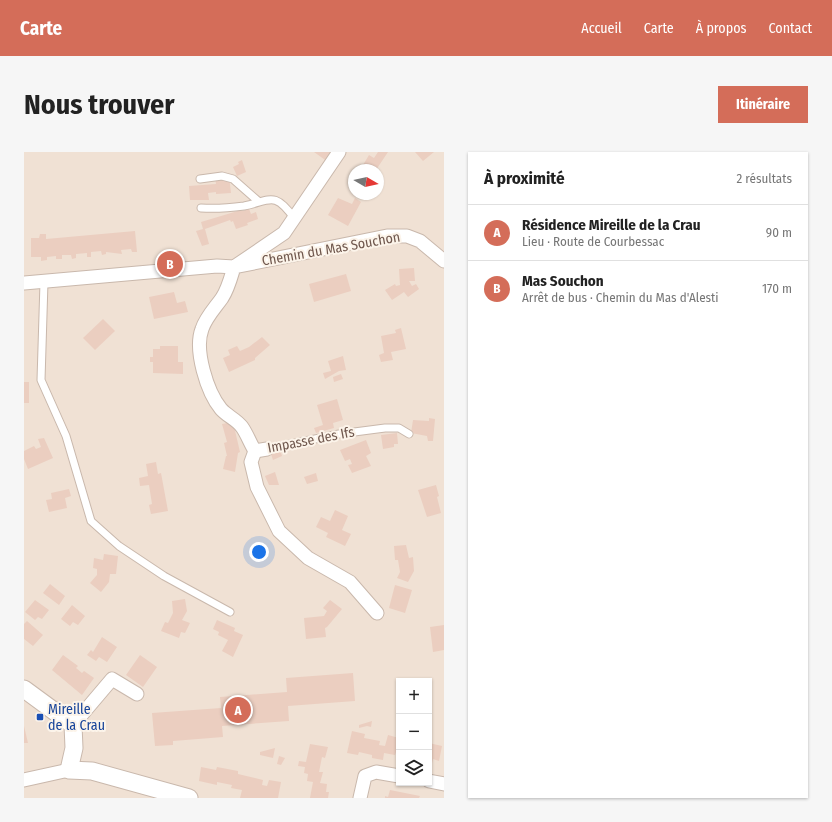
<!DOCTYPE html>
<html lang="fr">
<head>
<meta charset="utf-8">
<style>
  body { margin:0; font-family:"Fira Sans Condensed",sans-serif; background:#f6f6f6; color:#222 }
  .controls { position:absolute; right:12px; bottom:12px; display:grid; overflow:hidden; border-radius:0px; box-shadow:0 1px 3px #0004 }
  .controls button { width:36px; height:36px; display:grid; place-items:center; padding:0; border:0; border-bottom:1px solid #e0e0e0; background:#fff; color:#222; font:20px sans-serif }
  .compass { position:absolute; left:324px; top:12px; width:36px; height:36px; border-radius:50%; background:#fff; box-shadow:0 1px 3px #0004; rotate:99deg }
  .you { position:absolute; left:235px; top:400px; width:14px; height:14px; margin:-10px; border:3px solid #fff; border-radius:50%; background:#1a73e8; box-shadow:0 0 0 6px #1a73e833 }
  .badge { display:grid; place-items:center; width:26px; height:26px; border-radius:50%; background:#d46d59; color:#fff; font-size:13px; font-weight:700 }
  .pin { position:absolute; translate:-50% -50%; border:2px solid #fff; box-shadow:0 1px 4px #0006 }
  .list { margin:0; padding:0; list-style:none }
  h2 { display:flex; justify-content:space-between; align-items:center; height:52px; margin:0; padding:0 16px; font-size:17px }
  h2 small { font-size:13px; font-weight:400; color:#767676 }
  .list li { display:grid; grid-template-columns:26px 1fr auto; gap:12px; align-items:center; box-sizing:border-box; height:56px; padding:0 16px; border-top:1px solid #e0e0e0 }
  .list b { display:block; font-size:15px; white-space:nowrap }
  .list p { margin:0; font-size:13px; white-space:nowrap; color:#767676 }
  .list em { font-size:13px; font-style:normal; color:#767676 }
  .icon { flex:none; width:22px; height:22px; fill:none; stroke:currentColor; stroke-width:2; stroke-linecap:round; stroke-linejoin:round }
  .map { position:relative; flex:none; width:420px; height:646px; overflow:hidden; border-radius:0px }
  header { display:flex; align-items:center; gap:24px; box-sizing:border-box; height:56px; padding:0 20px; background:#d46d59; color:#fff }
  header strong { font-size:19px }
  nav { display:flex; gap:22px; margin-inline-start:auto; font-size:14px }
  .intro { display:flex; align-items:center; justify-content:space-between; box-sizing:border-box; height:96px; padding:0 24px }
  h1 { margin:0; font-size:28px }
  .button { padding:10px 18px; border-radius:0px; background:#d46d59; color:#fff; font-size:14px; font-weight:700 }
  main { display:flex; gap:24px; padding:0 24px }
  aside { flex:1; background:#fff; border-radius:0px; box-shadow:0 1px 3px #0004 }
  .map>svg:first-child { display:block }
</style>
</head>
<body>
<header>
<strong>Carte</strong>
<nav><a>Accueil</a><a>Carte</a><a>À propos</a><a>Contact</a></nav>
</header>
<div class="intro"><h1>Nous trouver</h1><a class="button">Itinéraire</a></div>
<main>
<div class="map">
<svg width="420" height="646" viewBox="0 0 420 646">
  <rect width="100%" height="100%" fill="#f9f0e5"/>
  <!-- residential -->
  <path fill="#f0e1d4" fill-rule="evenodd" d="M0 0H420V646H0ZM330 18H354V42H330ZM375 529H405V631H375Z"/>
  <!-- building -->
  <g fill="#ebcec0">
    <path d="M290 0H311L304 10Z"/>
    <path d="M354 0H364L352 18H336L345 3 350 6Z"/>
    <path d="M391 0H410L399 9Z"/>
    <path d="M218 8 222 20 213 24 209 15 215 12 214 10Z"/>
    <path d="M191 24H205L207 41 192 42V40L184 41 185 48H166L165 34 192 32Z"/>
    <path d="M314 46 328 52 331 46 337 50 324 74 304 63Z"/>
    <path d="M225 57 227 62 232 60 234 67 223 71 224 73 212 77 209 69 207 70 206 68 181 77 185 92 178 94 172 79 179 77 177 70 217 58 218 59Z"/>
    <path d="M111 79 113 100H108L107 97 97 98 98 102 82 100V102L78 103 77 99 67 100V105H63V101L52 102V106L48 107 47 103H38V107H32V104L23 105V108L17 109V105H7V86H15L16 82H22V87Z"/>
    <path d="M390 116 391 129H385L388 134 392 132 395 137 384 145 380 140 368 148 361 138 371 132 372 134 376 133 375 117Z"/>
    <path d="M322 122 327 139 290 150 285 132Z"/>
    <path d="M150 140 153 151 161 149 164 160 130 167 125 145Z"/>
    <path d="M79 167 91 179 71 198 59 186Z"/>
    <path d="M377 176 382 197 367 200 369 208 357 210 355 203 360 201 357 184 372 181 371 178Z"/>
    <path d="M238 185 246 193 231 206V208L205 220 199 206 206 203 204 198 213 194 216 199 225 195Z"/>
    <path d="M136 194H154V210H159V222L129 221V210H126V205H129V197H136Z"/>
    <path d="M319 204 322 218 315 219 301 227 299 221 307 219 304 209Z"/>
    <path d="M317 222 319 227 310 230 309 225Z"/>
    <rect x="0" y="230" width="5" height="21"/>
    <path d="M313 247 319 268 309 271 310 276 292 281 290 276 299 273 293 253Z"/>
    <path d="M405 266 411 267 409 289H404L403 284 387 281 389 268 405 269Z"/>
    <path d="M209 270 216 300 214 301 211 320 199 317 202 304H203L200 291 203 290 198 272Z"/>
    <path d="M373 281 374 292H370V295L359 297 357 283Z"/>
    <path d="M20 286 29 306 4 317 0 307V299L10 294 12 297 17 295 14 287Z"/>
    <path d="M342 288 347 301 342 304 347 314 328 321 324 313 328 312 326 307 321 309 316 298Z"/>
    <path d="M256 298 258 304 249 308 247 302Z"/>
    <path d="M132 310 134 322 137 321 144 359 127 362 125 353 128 352 125 333 116 334 115 326 124 324 122 312Z"/>
    <path d="M251 320 255 333H245L241 324Z"/>
    <path d="M292 321 294 329 283 332 280 325Z"/>
    <path d="M412 333 415 344 413 345 417 361 403 365 394 338Z"/>
    <path d="M45 337 47 344 41 346 43 356 25 360 22 348 28 347 27 341Z"/>
    <path d="M311 358 324 364 318 378 327 382 321 394 302 385 304 381 292 375 297 365 306 369Z"/>
    <path d="M382 393 385 406 389 405 390 419 384 430 373 426 376 420 374 408H371L370 394Z"/>
    <path d="M80 402 94 404 92 422H86L85 430 77 440 66 431 73 423V417L69 416 70 406 79 408Z"/>
    <path d="M26 432 41 444 35 453 19 441Z"/>
    <path d="M371 433 388 438 381 461 365 456Z"/>
    <path d="M161 447 163 459 158 468 166 471 161 481 157 480 155 486 137 479 141 470 144 471 149 461 148 449Z"/>
    <path d="M11 448 25 458 18 467 14 465 11 468 1 460Z"/>
    <path d="M306 448 318 457 303 475 301 476 302 485 282 487 280 466 300 464 303 459 299 456Z"/>
    <path d="M48 453 61 464 54 473 49 470 46 474 37 467Z"/>
    <path d="M193 468 211 476 210 479 219 483 209 505 198 499 204 488 194 483 195 480 189 477Z"/>
    <path d="M3 469 19 483 9 494 0 487V472Z"/>
    <path d="M420 473V498L409 500 406 475Z"/>
    <path d="M78 485 93 495 83 510 75 505 72 509 63 503 67 498 69 500Z"/>
    <path d="M39 503 54 514 52 516 58 521 60 519 70 526 58 543 28 518Z"/>
    <path d="M116 503 133 515 119 535 102 523Z"/>
    <path d="M329 521 331 549 264 554 265 569 198 574 199 585 149 589V593L131 594 128 561 197 556 196 545 263 540 262 526Z"/>
    <path d="M348 569 347 575 343 574 335 576V573Z"/>
    <path d="M0 574 4 591H0Z"/>
    <path d="M328 579 341 582 340 586 356 589 355 593 361 594 364 583 375 586V600H372L371 603 360 601 359 608 348 606V603L335 600 334 603 323 601Z"/>
    <path d="M405 591 418 594 415 609 409 607 408 611 405 610Z"/>
    <path d="M286 592 304 595 301 606 298 605 295 620H299L296 631 303 632 302 640H305L304 646H286L289 630 283 629 284 622 280 621 281 615 274 614 275 609 282 610Z"/>
    <path d="M251 596 249 606 236 603V600Z"/>
    <path d="M255 604 261 606 257 613 253 612Z"/>
    <path d="M177 615 192 618 193 615 214 619V622L239 628 238 633 243 634 245 628 257 630 254 646H216L218 638 207 636 208 633 193 630V633L175 629Z"/>
    <path d="M366 638 396 644 395 646H361V644L364 645Z"/>
  </g>
  <g fill="none" stroke-linecap="round" stroke-linejoin="round">
    <!-- service casing -->
    <g stroke="#c9b8ac" stroke-width="9">
      <g id="service">
        <path d="M176 27 198 24 209 27 234 49"/>
        <path d="M177 56C191 57 205 56 220 54 246 49 250 38 270 66"/>
        <path d="M20 130 17 228 42 284 67 369 95 394 140 424 206 460"/>
        <path d="M243 297 315 282 361 276H375L385 282"/>
      </g>
    </g>
    <!-- minor casing -->
    <g stroke="#c9b8ac" stroke-width="15">
      <g id="minor">
        <path d="M0 131 193 114 210 115 260 81 315 0"/>
        <path d="M243 297 231 299C226 291 223 282 218 275 212 267 203 264 197 257 183 240 170 198 178 177 182 165 191 156 198 146 204 137 207 125 210 115L363 84H383L396 89 420 109"/>
        <path d="M231 299 227 310 233 335 255 379 284 406 326 430 353 461"/>
        <path d="M49 573 88 527 113 542"/>
        <path d="M0 628 45 618"/>
        <path d="M405 629 420 632"/>
        <path d="M336 646 341 624 352 620 375 624"/>
      </g>
    </g>
    <!-- tertiary casing -->
    <g stroke="#c9b8ac" stroke-width="19">
      <path id="tertiary" d="M0 537 49 573 50 596 45 618 68 619 165 646"/>
    </g>
    <!-- service -->
    <use href="#service" stroke="#fff" stroke-width="7"/>
    <!-- minor -->
    <use href="#minor" stroke="#fff" stroke-width="13"/>
    <!-- tertiary -->
    <use href="#tertiary" stroke="#fff" stroke-width="17"/>
  </g>
  <!-- markers -->
  <rect fill="#1a4fb4" stroke="#fcf4ea" stroke-width="1.5" x="12" y="561" width="8" height="8" rx="2"/>
  <g text-anchor="middle" dominant-baseline="central" stroke-width="4" stroke-linejoin="round" paint-order="stroke">
    <!-- street labels -->
    <g font-size="14" fill="#6f574d" stroke="#fcf4ea">
      <text transform="translate(307 97) rotate(-10)">Chemin du Mas Souchon</text>
      <text transform="translate(287 288) rotate(-11)">Impasse des Ifs</text>
    </g>
    <!-- transit labels -->
    <g font-size="14" fill="#164399" stroke="#fcf4ea" text-anchor="start">
      <text x="24" y="557">Mireille<tspan x="24" dy="16">de la Crau</tspan></text>
    </g>
  </g>
</svg>
<div class="controls">
<button>+</button>
<button>−</button>
<button><svg class="icon" aria-label="layers" viewBox="0 0 24 24"><path d="M12 4l9 5-9 5-9-5zM3 14l9 5 9-5"/></svg></button>
</div>
<svg class="compass" viewBox="-18 -18 36 36"><path d="M0-13l5 13h-10z" fill="#e53935"/><path d="M0 13l5-13h-10z" fill="#767676"/></svg>
<div class="you"></div>
<div class="pin badge" style="left:214px;top:558px">A</div>
<div class="pin badge" style="left:146px;top:112px">B</div>
</div>
<aside>
<h2>À proximité<small>2 résultats</small></h2>
<ul class="list">
<li><span class="badge">A</span><div><b>Résidence Mireille de la Crau</b><p>Lieu · Route de Courbessac</p></div><em>90 m</em></li>
<li><span class="badge">B</span><div><b>Mas Souchon</b><p>Arrêt de bus · Chemin du Mas d'Alesti</p></div><em>170 m</em></li>
</ul>
</aside>
</main>
</body>
</html>
